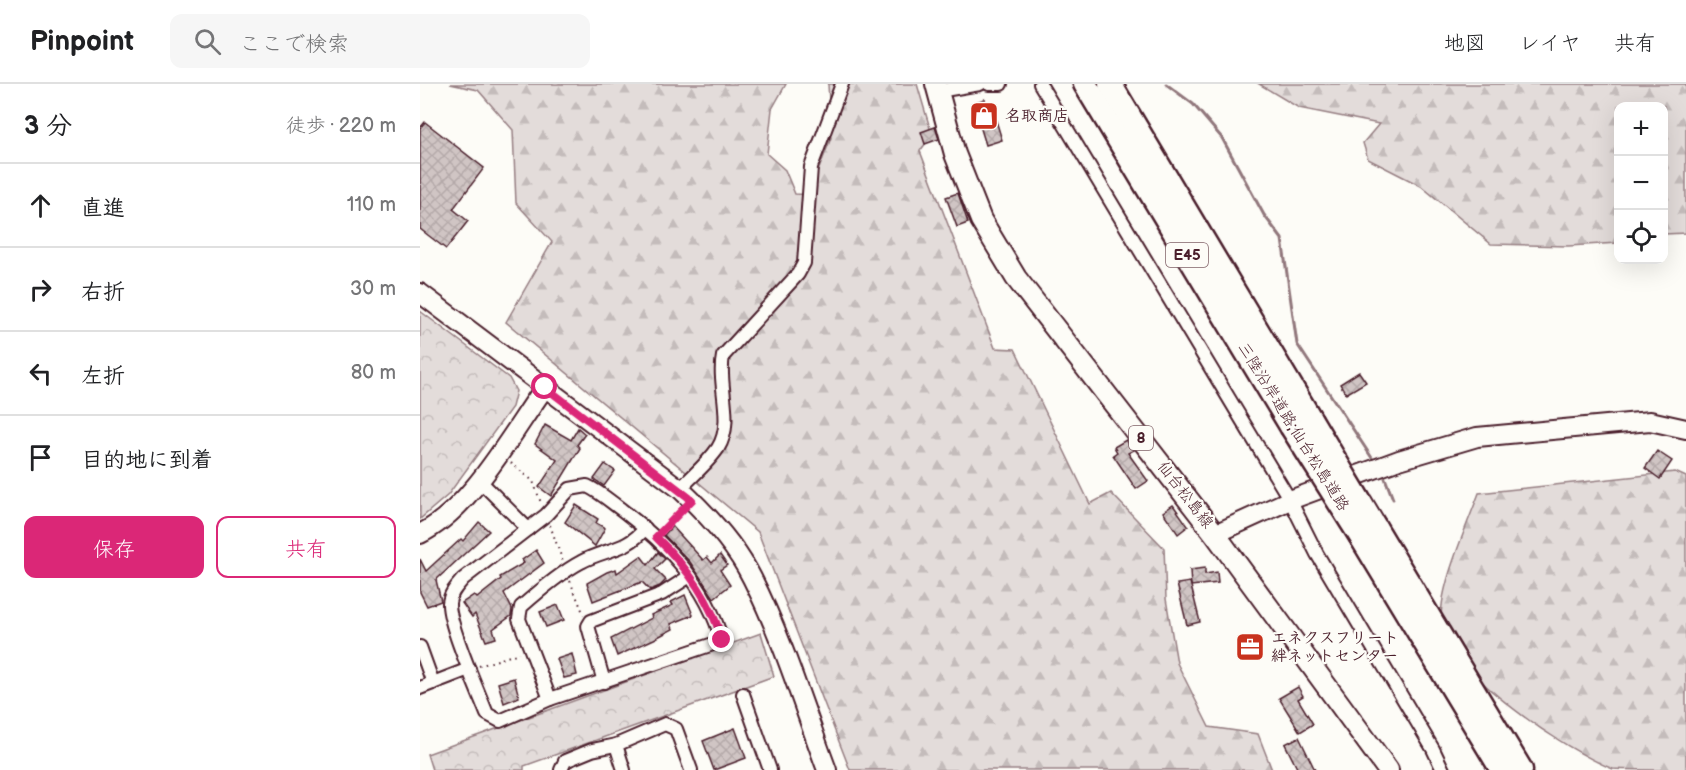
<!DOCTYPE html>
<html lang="ja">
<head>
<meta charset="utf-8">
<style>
  body { margin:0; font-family:"Balsamiq Sans","Klee One",sans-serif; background:#f6f6f6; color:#202124 }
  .controls { position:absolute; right:18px; top:18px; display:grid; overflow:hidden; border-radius:12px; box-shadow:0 6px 24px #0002 }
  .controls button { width:54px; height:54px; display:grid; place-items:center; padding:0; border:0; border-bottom:2px solid #e0e0e0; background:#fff; color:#202124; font:30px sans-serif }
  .stop { position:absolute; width:18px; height:18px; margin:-14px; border:4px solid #db2777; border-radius:50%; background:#fff }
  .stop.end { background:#db2777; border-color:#fff; box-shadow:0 2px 6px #0008 }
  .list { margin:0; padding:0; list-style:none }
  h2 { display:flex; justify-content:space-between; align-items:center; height:78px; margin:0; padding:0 24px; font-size:26px }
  h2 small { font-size:20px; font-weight:400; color:#757577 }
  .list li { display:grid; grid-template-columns:39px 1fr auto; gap:18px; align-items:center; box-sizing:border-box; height:84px; padding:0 24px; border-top:2px solid #e0e0e0 }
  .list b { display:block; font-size:22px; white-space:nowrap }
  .list em { font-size:20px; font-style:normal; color:#757577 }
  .actions { display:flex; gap:12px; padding:18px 24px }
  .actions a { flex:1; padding:14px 0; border:2px solid #db2777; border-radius:12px; text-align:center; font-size:21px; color:#db2777 }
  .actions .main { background:#db2777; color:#fff }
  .icon { flex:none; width:33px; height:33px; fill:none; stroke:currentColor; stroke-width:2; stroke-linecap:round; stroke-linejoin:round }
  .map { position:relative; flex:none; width:1266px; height:686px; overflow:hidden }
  header { display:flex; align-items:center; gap:36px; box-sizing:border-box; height:84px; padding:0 30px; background:#fff; border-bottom:2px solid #e0e0e0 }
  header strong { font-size:28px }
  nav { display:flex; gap:33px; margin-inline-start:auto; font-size:21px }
  .search { width:420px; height:54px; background:#f6f6f6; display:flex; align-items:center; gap:15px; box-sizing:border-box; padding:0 21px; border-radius:12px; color:#757577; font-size:22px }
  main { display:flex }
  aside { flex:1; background:#fff }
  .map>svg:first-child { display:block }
</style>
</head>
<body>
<header>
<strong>Pinpoint</strong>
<div class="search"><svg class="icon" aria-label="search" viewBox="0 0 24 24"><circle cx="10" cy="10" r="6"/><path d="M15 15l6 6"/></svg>ここで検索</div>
<nav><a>地図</a><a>レイヤ</a><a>共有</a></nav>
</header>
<main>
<aside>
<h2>3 分<small>徒歩 · 220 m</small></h2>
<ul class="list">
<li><svg class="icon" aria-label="ahead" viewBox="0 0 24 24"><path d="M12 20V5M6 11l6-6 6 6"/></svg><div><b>直進</b></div><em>110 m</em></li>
<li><svg class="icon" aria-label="right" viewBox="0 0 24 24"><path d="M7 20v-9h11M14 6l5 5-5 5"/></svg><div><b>右折</b></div><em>30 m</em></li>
<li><svg class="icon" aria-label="left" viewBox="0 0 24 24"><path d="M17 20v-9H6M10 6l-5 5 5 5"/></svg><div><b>左折</b></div><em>80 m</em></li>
<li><svg class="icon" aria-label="arrive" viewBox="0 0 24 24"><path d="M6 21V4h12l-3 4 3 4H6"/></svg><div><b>目的地に到着</b></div></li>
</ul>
<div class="actions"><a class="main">保存</a><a>共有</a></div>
</aside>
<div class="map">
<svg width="1266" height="686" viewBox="0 0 1266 686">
  <defs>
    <pattern id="forest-firs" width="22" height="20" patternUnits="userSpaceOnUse" patternTransform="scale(1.5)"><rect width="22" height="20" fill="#e3dcda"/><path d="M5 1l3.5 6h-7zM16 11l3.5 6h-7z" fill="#c4bcbb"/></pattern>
    <pattern id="park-crowns" width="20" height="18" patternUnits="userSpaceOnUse" patternTransform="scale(1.5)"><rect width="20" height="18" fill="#e3dcda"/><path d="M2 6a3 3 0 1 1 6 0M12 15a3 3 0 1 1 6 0" fill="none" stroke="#c4bcbb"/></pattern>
    <pattern id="building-cross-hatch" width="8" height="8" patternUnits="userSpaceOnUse" patternTransform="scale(1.5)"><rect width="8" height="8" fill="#d0c5c4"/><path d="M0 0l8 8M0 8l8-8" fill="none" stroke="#b4a9a9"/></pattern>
  </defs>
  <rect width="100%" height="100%" fill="#fdfcf7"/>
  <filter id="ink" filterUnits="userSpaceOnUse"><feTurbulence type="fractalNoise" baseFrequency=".0167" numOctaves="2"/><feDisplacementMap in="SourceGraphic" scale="12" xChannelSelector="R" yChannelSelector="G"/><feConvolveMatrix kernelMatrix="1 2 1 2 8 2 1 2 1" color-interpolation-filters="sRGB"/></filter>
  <g filter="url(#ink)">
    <!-- forest -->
    <g fill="url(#forest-firs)" stroke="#967e82" stroke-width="1.5">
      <path d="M30 0H366L352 25 347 70 365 86 375 110 396 111 397 90 411 54 408 0H497L512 51 500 67 575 264 595 265 670 420 691 409 744 464 746 515 757 579 789 643 838 650 852 686H430L338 448 86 238 132 158 96 119 93 46 58 6Z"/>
      <path d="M839 0H1266V149L1244 150V22H1198V159L1148 162 1071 160 1001 102 948 75 943 59 959 40 879 24Z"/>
      <path d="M1255 388 1266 393V686C1250 686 1206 686 1193 685 1145 666 1033 592 1022 540 1016 510 1048 439 1059 409Z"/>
    </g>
    <!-- park -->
    <g fill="url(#park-crowns)" stroke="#967e82" stroke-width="1.5">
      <path d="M0 227 89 294 96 307 92 323 28 411 0 435Z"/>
      <path d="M341 549 354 592 104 682V686H12L7 670Z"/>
    </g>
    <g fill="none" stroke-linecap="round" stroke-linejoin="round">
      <!-- stream -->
      <g stroke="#91777b" stroke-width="3">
        <path d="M746 0 773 20 802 54 844 131 862 155 877 260 952 374"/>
        <path d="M965 394 973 415"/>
      </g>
    </g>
    <!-- building -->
    <g fill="url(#building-cross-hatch)" stroke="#4a1f2b" stroke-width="1.5">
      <path d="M565 15 570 32 574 30 582 56 566 61 553 19Z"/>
      <path d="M5 38 64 84 33 125 48 137 26 165 0 145V44Z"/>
      <path d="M515 43 519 55 505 60 501 48Z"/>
      <path d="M538 109 548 139 537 143 526 113Z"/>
      <path d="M939 288 946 298 926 310 920 300Z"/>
      <path d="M125 341 151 356 158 344 165 350 157 361 160 364 131 412 119 403 137 376 115 360Z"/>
      <path d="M706 356 714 366 708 369 728 397 716 405 693 371 697 368 694 363Z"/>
      <path d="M1237 367 1252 377 1240 395 1225 384Z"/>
      <path d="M185 380 195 387 184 402 174 395Z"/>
      <path d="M156 421 178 435 176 439 185 444 175 462 145 438Z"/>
      <path d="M753 421 768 442 758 450 743 428Z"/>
      <path d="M59 438 69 447 16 496 21 517 7 522 0 508V475L6 487 41 455 43 457Z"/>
      <path d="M252 442 283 476 287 473 292 479 300 471 307 481 300 486 310 501 294 514 270 478 244 451Z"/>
      <path d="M116 466 124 479 84 509 92 525 91 532 73 545 76 554 66 557 55 530 52 533 42 519 54 511 57 514 81 495 80 493 104 479 102 476Z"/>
      <path d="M238 468 245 475 235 485 246 496 240 502 230 506 222 498 173 517 167 499 187 488 196 485 197 489 221 472 228 481Z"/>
      <path d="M785 484V490L797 488 798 499 771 502 770 486Z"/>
      <path d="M770 498 780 538 767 541 757 500Z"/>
      <path d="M265 511 273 531 251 540 253 545 234 555 197 572 191 555 232 534 231 531 253 521 251 518Z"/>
      <path d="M138 521 144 536 126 543 120 528Z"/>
      <path d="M152 570 157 591 144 594 137 575Z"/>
      <path d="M94 594 99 613 84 619 78 599Z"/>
      <path d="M878 603 883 612 878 615 893 640 880 648 859 614Z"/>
      <path d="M315 644 326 674 294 686 283 657Z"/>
      <path d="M879 653 895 686H878L865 660Z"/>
    </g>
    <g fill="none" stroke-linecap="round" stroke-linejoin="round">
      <!-- street casing -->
      <g stroke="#4a1f2b" stroke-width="16">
        <g id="street">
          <path d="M569 0H581"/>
          <path d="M620 0 870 416 897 470 1013 665 1023 686"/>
          <path d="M518 7 560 0"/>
          <path d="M59 396 108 445"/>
          <path d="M167 402C180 408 191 418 202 426 247 460 287 501 302 557L130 615 80 637 67 630C58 607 28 540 29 519 30 509 37 502 43 495L126 431 150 405Z"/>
          <path d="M260 405C272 392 288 379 298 364 315 337 297 301 303 272L378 190 384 179 391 83 422 0"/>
          <path d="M0 563 13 599"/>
          <path d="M184 598 168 542 171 537 242 510 270 492"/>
          <path d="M0 604 49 585"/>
          <path d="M323 610 350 686"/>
          <path d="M130 615 99 535 101 523C118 508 140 489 161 478 184 465 208 467 225 444"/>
          <path d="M196 661 204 686"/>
          <path d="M141 686 145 677 172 666 196 661 245 640 256 645 271 686"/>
        </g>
      </g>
      <!-- secondary casing -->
      <g stroke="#4a1f2b" stroke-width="22">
        <g id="secondary">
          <path d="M0 209 260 405C288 431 315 460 332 494 363 555 383 622 407 686"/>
          <path d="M0 450C51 425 92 349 125 303"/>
          <path d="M795 450 870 416 979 376 1057 353 1230 337 1266 345"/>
        </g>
      </g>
      <!-- primary casing -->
      <g stroke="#4a1f2b" stroke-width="24">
        <path id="primary" d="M516 0 535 70 561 136 596 194 795 450 968 686"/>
      </g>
      <!-- highway casing -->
      <g stroke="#4a1f2b" stroke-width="27">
        <g id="highway">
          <path d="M665 0 871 342"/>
          <path d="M690 0 891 336"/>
          <path d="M955 443 1101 686"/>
          <path d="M941 453 1082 686"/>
        </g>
      </g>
      <!-- path -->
      <g stroke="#4a1f2b" stroke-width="2" stroke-dasharray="1.5 4.5" stroke-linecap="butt">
        <path d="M91 379 113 397 121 419"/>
        <path d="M130 441 143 478"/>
        <path d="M243 447 261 427"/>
        <path d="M150 497 164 531"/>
        <path d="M59 582 99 569"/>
      </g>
      <!-- street -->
      <use href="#street" stroke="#fdfcf7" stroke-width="12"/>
      <!-- secondary -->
      <use href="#secondary" stroke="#fdfcf7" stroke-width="18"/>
      <!-- primary -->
      <use href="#primary" stroke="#fdfcf7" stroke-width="20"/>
      <!-- highway -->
      <use href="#highway" stroke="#fdfcf7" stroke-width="22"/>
      <!-- highway-bridge casing -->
      <g stroke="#4a1f2b" stroke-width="27" stroke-linecap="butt">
        <g id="highway-bridge">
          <path d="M891 336 955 443"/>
          <path d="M871 342 941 453"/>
        </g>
      </g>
      <!-- highway-bridge -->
      <use href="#highway-bridge" stroke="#fdfcf7" stroke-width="22"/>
    </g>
  </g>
  <g fill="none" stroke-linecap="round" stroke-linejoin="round" filter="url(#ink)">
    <!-- route -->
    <path stroke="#db2777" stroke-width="8" d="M125 303 272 416 236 453C266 482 291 517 302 556"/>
  </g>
  <!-- icons -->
  <defs>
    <g id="shop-square" transform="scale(1.5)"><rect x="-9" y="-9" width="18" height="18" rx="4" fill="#c8321e" stroke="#fdfcf7"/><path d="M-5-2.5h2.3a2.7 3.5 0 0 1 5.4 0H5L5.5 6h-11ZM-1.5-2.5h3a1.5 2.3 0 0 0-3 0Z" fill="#fff"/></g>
    <g id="office-square" transform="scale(1.5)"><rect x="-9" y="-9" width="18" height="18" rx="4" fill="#c8321e" stroke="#fdfcf7"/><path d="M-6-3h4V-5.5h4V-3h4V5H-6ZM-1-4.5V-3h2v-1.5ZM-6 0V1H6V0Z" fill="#fff"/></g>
  </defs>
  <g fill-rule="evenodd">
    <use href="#shop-square" x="564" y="32"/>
    <use href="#office-square" x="830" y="563"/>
  </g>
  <g text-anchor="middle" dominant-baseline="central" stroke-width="4.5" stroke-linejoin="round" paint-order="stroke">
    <!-- shield labels -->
    <g fill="#fdfcf7" stroke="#806168" stroke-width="1.5">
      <rect x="746" y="159" width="42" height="24" rx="4.5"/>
      <rect x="709" y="342" width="24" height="24" rx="4.5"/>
    </g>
    <g font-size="15" font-weight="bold" fill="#4a1f2b">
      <text x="767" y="171">E45</text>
      <text x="721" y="354">8</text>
    </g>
    <!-- poi labels -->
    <g font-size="16" font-weight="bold" fill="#4a1f2b" stroke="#fdfcf7" text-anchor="start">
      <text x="585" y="32">名取商店</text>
      <text x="851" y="554">エネクスフリート<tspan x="851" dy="18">絆ネットセンター</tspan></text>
    </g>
    <!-- street labels -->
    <g font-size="16" fill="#4a1f2b" stroke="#fdfcf7">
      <text transform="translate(873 343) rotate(58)">三陸沿岸道路;仙台松島道路</text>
      <text transform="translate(765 411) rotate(52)">仙台松島線</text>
    </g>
  </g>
</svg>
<div class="controls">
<button>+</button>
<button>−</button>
<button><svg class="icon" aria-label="locate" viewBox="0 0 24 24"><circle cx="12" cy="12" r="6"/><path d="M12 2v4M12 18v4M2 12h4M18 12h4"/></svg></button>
</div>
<div class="stop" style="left:125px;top:303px"></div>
<div class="stop end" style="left:302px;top:556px"></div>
</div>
</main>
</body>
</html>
